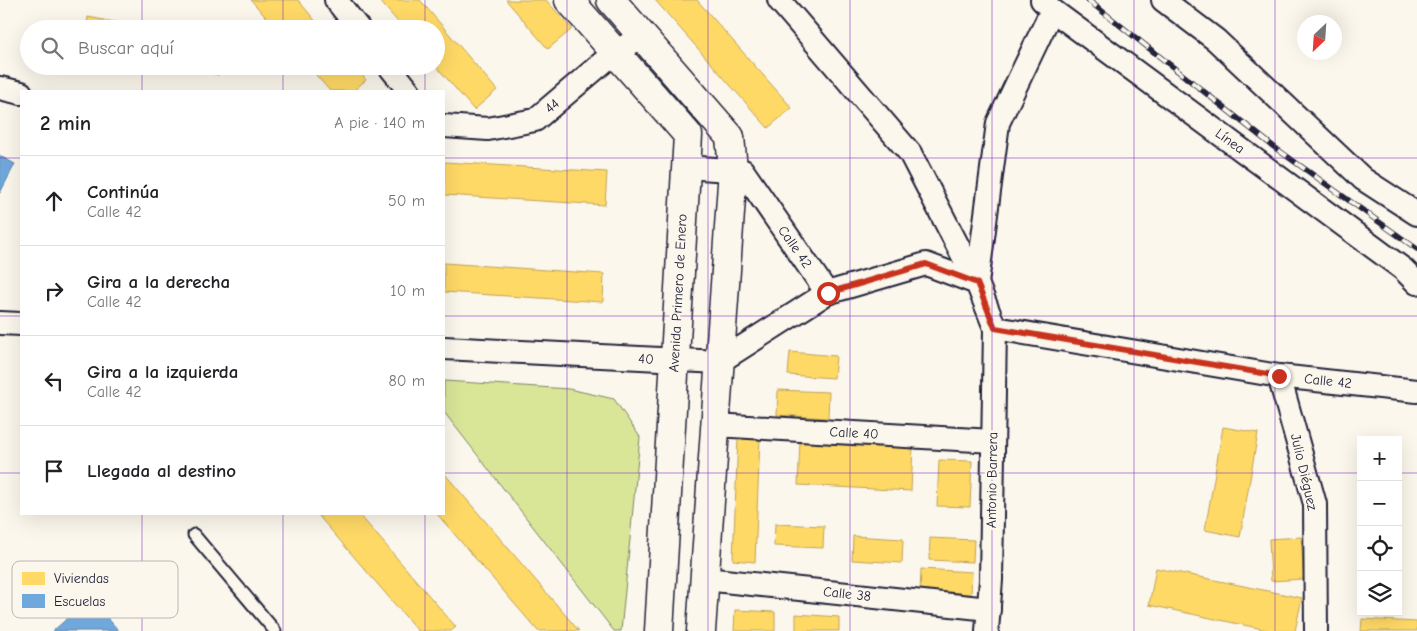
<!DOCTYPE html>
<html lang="es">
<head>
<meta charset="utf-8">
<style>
  body { margin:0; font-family:"Comic Neue",sans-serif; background:#f6f6f6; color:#202124 }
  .controls { position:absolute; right:15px; bottom:15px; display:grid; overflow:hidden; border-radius:0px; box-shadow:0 5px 20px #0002 }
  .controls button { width:45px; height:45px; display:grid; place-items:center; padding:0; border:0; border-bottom:1px solid #e0e0e0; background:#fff; color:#202124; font:25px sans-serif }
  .compass { position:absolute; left:1297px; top:15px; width:45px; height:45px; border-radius:50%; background:#fff; box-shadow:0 5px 20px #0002; rotate:205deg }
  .stop { position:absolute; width:15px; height:15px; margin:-11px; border:4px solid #c8321e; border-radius:50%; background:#fff }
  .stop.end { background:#c8321e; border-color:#fff; box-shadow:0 1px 5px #0008 }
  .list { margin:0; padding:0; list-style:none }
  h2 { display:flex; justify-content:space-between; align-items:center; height:65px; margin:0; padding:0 20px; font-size:21px }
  h2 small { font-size:16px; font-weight:400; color:#757577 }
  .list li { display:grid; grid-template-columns:32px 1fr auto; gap:15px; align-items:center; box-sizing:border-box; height:90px; padding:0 20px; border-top:1px solid #e0e0e0 }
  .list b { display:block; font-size:19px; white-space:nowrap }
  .list p { margin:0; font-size:16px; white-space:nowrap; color:#757577 }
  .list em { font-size:16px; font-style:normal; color:#757577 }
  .icon { flex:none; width:28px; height:28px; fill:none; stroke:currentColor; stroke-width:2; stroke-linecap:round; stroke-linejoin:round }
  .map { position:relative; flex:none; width:1417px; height:631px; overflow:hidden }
  .search { position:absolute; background:#fff; box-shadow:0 5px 20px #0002; left:20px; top:20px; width:425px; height:55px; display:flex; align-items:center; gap:12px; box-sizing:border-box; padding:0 18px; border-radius:28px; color:#757577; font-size:19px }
  .panel { position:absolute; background:#fff; box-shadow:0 5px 20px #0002; left:20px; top:90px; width:425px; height:425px; border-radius:0px }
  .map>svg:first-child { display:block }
</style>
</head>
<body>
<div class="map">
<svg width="1417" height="631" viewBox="0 0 1417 631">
  <rect width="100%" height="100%" fill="#fbf7ec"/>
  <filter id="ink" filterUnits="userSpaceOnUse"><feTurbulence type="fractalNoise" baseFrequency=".02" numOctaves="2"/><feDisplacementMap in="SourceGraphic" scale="10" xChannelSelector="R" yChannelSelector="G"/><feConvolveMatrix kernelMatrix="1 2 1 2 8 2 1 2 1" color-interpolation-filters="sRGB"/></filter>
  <g filter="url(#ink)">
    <!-- green -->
    <path fill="#d9e698" stroke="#7e846a" d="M444 381 569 389 614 399 640 437 621 631H614L444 412Z"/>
    <!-- homes -->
    <g fill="#ffd966" stroke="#bda259">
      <path d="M251 0H298L322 29H276Z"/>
      <path d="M379 0H420L497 90 474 110 436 66V29H404Z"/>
      <path d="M506 0H546L572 29 548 49Z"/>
      <path d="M655 0H697L792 108 768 128Z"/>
      <path d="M88 17 151 29H86Z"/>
      <path d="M170 66H221L219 75Z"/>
      <path d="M308 66H355L366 80 353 91H330Z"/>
      <path d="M444 162 607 172 605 205 444 195Z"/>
      <path d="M444 263 604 274 603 302 444 292Z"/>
      <path d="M790 352 836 356 834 378 788 375Z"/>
      <path d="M778 390 829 392 828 418 777 415Z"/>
      <path d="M1223 427 1258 433 1240 537 1205 530Z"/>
      <path d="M738 437 760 438 755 562 733 560Z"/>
      <path d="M800 441 913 446 911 491 798 485Z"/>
      <path d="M939 460 972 461 970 507 937 506Z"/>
      <path d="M444 473 579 631H538L437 514H444Z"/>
      <path d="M317 514H359L456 627 451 631H418Z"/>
      <path d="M775 524 824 526 823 548 774 546Z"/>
      <path d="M853 536 903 539 902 563 852 560Z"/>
      <path d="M1301 537 1304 579 1271 581 1269 539Z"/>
      <path d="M930 538 974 540 973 562 929 560Z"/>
      <path d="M1156 568 1302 598 1295 631H1272L1149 605Z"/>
      <path d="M921 569 972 572 971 595 920 593Z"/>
      <path d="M735 610 775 612V631H734Z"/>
      <path d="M796 614 839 617V631H796Z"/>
      <path d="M1362 619 1417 622V631H1361Z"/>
    </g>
    <!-- schools -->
    <g fill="#6fa8dc" stroke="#5880ac">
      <path d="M0 156 15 164 0 193Z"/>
      <path d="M90 598 119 631H53Z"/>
    </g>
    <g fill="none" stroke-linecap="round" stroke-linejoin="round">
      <!-- service casing -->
      <g stroke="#22223b" stroke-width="15">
        <path id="service" d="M194 535 275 631"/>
      </g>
      <!-- minor casing -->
      <g stroke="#22223b" stroke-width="26">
        <g id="minor">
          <path d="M336 0 359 29"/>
          <path d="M779 0 910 153 977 283"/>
          <path d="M1042 0 1052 10 1403 269 1417 283"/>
          <path d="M1163 0 1216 40 1363 179 1417 214"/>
          <path d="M389 66 409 91"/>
          <path d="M0 88 21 93"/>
          <path d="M444 126 488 129 535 120 614 53 642 36"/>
          <path d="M686 167 743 171 827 293"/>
          <path d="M977 283 998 123 1052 10"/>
          <path d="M0 323 21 324"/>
          <path d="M444 348 719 362 827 293 926 264 977 283 995 328 1279 376 1417 391"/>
          <path d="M1279 376 1315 504 1316 631"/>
          <path d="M715 425 993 441"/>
          <path d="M705 579 989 609"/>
          <path d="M987 631 991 580 995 328"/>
        </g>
      </g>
      <!-- tertiary casing -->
      <g stroke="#22223b" stroke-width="31">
        <g id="tertiary">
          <path d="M569 0 688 135 659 631"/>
          <path d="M611 0 730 137 733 169 701 631"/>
        </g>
      </g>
      <!-- service -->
      <use href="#service" stroke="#fbf7ec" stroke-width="11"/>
      <!-- minor -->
      <use href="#minor" stroke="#fbf7ec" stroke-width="22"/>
      <!-- tertiary -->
      <use href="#tertiary" stroke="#fbf7ec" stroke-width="28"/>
      <!-- rail casing -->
      <g stroke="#22223b" stroke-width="5.5">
        <path id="rail" d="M1088 0 1274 147 1417 249"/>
      </g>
      <!-- rail -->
      <use href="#rail" stroke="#fbf7ec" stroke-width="4" stroke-dasharray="11" stroke-linecap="butt"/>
    </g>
  </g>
  <g fill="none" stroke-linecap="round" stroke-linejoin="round" filter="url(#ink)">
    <!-- route -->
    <path stroke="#c8321e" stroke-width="6" d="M828 293 926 264 977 283 995 328 1279 376"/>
  </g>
  <!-- grid -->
  <path fill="none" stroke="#7b2cbf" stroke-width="1" stroke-opacity="0.55" d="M142 0V29M283 0V29M425 0V29M567 0V631M708 0V631M850 0V631M992 0V631M1134 0V631M1275 0V631M142 66V91M283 66V91M425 66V91M0 158H21M444 158H1417M0 316H21M444 316H1417M0 473H21M444 473H1361M1398 473H1417M142 514V631M283 514V631M425 514V631"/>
  <g text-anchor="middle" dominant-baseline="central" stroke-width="5" stroke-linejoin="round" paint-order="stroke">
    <!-- street labels -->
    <g font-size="14" fill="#22223b" stroke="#fbf7ec">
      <text transform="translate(552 106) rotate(-40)">44</text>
      <text transform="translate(1230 141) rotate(36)">Línea</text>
      <text transform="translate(795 247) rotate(55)">Calle 42</text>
      <text transform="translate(678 293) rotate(-87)">Avenida Primero de Enero</text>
      <text transform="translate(646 359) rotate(3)">40</text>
      <text transform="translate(1328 381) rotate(6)">Calle 42</text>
      <text transform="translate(854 433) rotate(3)">Calle 40</text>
      <text transform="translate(1304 472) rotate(77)">Julio Diéguez</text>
      <text transform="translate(992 480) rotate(-89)">Antonio Barrera</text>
      <text transform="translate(847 594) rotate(6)">Calle 38</text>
    </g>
  </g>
  <!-- legend -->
  <rect x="12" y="561" width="166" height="57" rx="8" fill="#fbf7ec" stroke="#bab7b7" stroke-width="1"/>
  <rect x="22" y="572" width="23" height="13" fill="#ffd966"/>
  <rect x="22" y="594" width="23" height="14" fill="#6fa8dc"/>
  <g font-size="14" fill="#22223b">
    <text x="54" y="583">Viviendas</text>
    <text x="54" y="606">Escuelas</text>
  </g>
</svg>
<div class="controls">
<button>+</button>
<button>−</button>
<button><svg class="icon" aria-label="locate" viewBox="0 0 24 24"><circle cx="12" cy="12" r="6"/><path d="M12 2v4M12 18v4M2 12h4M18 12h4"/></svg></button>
<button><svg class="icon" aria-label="layers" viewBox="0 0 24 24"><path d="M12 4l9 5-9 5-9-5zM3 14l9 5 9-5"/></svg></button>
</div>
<svg class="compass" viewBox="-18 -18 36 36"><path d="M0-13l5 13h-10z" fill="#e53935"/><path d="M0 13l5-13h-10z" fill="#757577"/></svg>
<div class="stop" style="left:828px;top:293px"></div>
<div class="stop end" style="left:1279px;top:376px"></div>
<div class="search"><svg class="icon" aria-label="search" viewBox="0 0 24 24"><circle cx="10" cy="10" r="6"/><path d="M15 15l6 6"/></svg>Buscar aquí</div>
<section class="panel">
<h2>2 min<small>A pie · 140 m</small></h2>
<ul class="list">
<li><svg class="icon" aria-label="ahead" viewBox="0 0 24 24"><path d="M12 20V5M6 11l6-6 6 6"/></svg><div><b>Continúa</b><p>Calle 42</p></div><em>50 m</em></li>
<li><svg class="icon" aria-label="right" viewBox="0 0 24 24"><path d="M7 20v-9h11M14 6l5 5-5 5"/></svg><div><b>Gira a la derecha</b><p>Calle 42</p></div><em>10 m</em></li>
<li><svg class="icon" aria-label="left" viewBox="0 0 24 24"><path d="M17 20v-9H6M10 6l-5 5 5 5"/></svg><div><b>Gira a la izquierda</b><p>Calle 42</p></div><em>80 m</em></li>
<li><svg class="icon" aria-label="arrive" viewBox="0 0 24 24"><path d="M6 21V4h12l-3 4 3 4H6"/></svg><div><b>Llegada al destino</b></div></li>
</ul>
</section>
</div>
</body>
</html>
